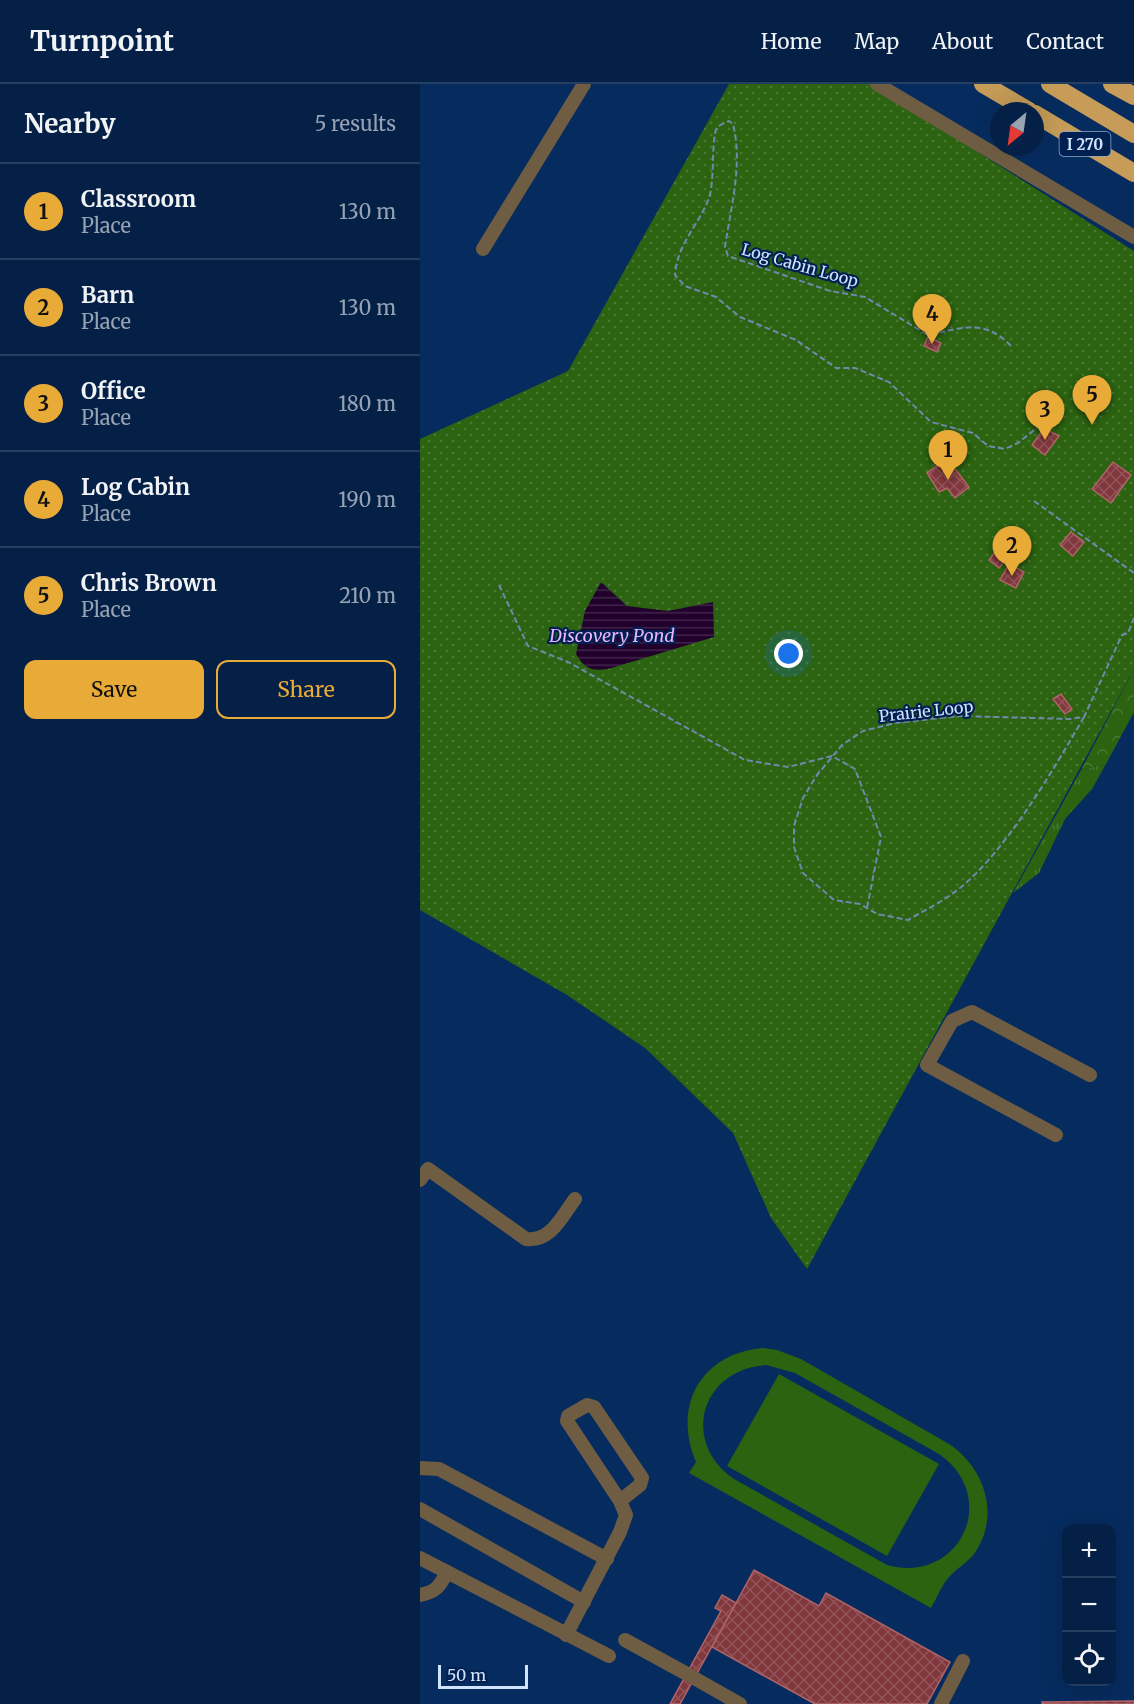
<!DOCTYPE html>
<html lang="en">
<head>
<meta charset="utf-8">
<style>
  body { margin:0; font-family:Merriweather,serif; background:#0d284d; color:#f1f3f6 }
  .controls { position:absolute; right:18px; bottom:18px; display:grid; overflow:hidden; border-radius:12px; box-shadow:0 6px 24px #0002 }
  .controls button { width:54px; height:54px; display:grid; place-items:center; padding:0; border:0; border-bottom:2px solid #253e5f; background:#042046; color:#f1f3f6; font:30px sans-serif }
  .compass { position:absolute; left:570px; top:18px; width:54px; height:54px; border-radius:50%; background:#042046; box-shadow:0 6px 24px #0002; rotate:209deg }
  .scale { position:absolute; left:18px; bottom:15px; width:90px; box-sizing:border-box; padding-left:6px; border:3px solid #d1e2fc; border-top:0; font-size:16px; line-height:21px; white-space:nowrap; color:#d1e2fc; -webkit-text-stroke:4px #002052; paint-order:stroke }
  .you { position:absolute; left:369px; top:570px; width:21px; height:21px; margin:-15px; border:4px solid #fff; border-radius:50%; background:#1a73e8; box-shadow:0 0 0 9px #1a73e833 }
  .badge { display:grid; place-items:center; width:39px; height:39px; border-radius:50%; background:#e9ab38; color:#111; font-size:20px; font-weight:700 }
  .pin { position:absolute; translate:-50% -50px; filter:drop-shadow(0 2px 3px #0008) }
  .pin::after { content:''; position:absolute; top:32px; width:21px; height:18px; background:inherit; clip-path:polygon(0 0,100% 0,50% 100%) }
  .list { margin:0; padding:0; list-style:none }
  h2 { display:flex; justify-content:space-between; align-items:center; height:78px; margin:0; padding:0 24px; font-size:26px }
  h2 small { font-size:20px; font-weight:400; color:#97a3b3 }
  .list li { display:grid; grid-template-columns:39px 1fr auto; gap:18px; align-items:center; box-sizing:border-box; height:96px; padding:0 24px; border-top:2px solid #253e5f }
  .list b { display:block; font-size:22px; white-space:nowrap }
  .list p { margin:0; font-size:20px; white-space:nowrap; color:#97a3b3 }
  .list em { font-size:20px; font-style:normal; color:#97a3b3 }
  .actions { display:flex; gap:12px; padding:18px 24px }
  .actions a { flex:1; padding:14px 0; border:2px solid #e9ab38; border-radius:12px; text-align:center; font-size:21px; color:#e9ab38 }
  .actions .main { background:#e9ab38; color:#111 }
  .icon { flex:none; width:33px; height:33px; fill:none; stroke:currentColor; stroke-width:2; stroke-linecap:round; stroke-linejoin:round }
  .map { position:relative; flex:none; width:714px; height:1620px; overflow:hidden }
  header { display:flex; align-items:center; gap:36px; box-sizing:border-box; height:84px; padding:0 30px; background:#042046; border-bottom:2px solid #253e5f }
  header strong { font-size:28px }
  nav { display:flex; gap:33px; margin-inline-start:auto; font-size:21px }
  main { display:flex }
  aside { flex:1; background:#042046 }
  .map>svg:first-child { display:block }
</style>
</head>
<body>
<header>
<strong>Turnpoint</strong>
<nav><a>Home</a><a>Map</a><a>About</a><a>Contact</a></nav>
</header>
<main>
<aside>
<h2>Nearby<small>5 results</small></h2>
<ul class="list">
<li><span class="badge">1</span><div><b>Classroom</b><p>Place</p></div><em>130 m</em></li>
<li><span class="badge">2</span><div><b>Barn</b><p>Place</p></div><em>130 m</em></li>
<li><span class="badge">3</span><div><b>Office</b><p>Place</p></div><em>180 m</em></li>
<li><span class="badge">4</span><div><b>Log Cabin</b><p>Place</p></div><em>190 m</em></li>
<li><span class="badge">5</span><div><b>Chris Brown</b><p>Place</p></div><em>210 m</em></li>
</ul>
<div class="actions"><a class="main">Save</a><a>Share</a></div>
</aside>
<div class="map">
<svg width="714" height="1620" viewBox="0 0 714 1620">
  <defs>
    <pattern id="grass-tufts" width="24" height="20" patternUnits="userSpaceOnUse" patternTransform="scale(1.5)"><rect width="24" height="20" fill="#2b6311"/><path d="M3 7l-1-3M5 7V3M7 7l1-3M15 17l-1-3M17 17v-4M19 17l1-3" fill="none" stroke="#497935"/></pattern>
    <pattern id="forest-crowns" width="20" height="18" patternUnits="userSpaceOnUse" patternTransform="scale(1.5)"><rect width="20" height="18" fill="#2b6311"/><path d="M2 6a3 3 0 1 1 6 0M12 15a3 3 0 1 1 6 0" fill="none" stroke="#497935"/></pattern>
    <pattern id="park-dots" width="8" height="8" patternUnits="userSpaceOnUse" patternTransform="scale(1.5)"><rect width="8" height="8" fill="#2b6311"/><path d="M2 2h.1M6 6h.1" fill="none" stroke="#497935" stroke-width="1.8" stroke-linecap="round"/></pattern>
    <pattern id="water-rules" width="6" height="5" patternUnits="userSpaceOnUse" patternTransform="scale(1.5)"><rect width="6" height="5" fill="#21002b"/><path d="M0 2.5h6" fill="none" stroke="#40254b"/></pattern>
    <pattern id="building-cross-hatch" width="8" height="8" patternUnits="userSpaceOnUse" patternTransform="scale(1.5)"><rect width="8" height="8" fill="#81383d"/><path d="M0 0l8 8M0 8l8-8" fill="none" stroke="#92545a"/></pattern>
  </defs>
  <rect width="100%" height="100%" fill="#062b5e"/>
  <!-- grass -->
  <path fill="url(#grass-tufts)" d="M686 680 672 705 645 735 619 789 593 809 661 686Z"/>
  <!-- forest -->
  <path fill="url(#forest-crowns)" d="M714 585V628L686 680 661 686Z"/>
  <!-- park -->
  <path fill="url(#park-dots)" d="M309 0H450L714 167V585L387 1185 351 1134 313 1049 225 964 147 911 0 826V355L148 287Z"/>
  <!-- pitch -->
  <g fill="#2b6311" fill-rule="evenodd">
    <path d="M343 1264 357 1266 381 1275 529 1360C565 1384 581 1432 554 1470 547 1479 537 1484 530 1492 522 1500 517 1514 511 1524L269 1389 276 1378C252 1322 281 1269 343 1264ZM346 1281 375 1289 519 1370C581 1413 540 1501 467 1481L314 1395C260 1358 281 1285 346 1281Z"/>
    <path d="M359 1290 519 1380 467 1472 307 1382Z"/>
  </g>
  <!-- water -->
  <path fill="url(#water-rules)" d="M181 498 207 522 248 527 293 518 294 553 188 585C171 587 165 585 156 570L165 527Z"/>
  <!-- building -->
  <g fill="url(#building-cross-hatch)" stroke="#b16467" stroke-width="1.5">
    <path d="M508 253 521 259 517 268 504 262Z"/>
    <path d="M624 344 639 352 625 371 612 361Z"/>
    <path d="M527 374 549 403 535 414 527 404 519 408 507 389Z"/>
    <path d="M693 378 711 391 691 419 672 405Z"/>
    <path d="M651 448 664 458 653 472 640 461Z"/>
    <path d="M576 466 584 478 579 484 569 476Z"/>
    <path d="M589 480 604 488 596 504 580 496Z"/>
    <path d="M641 610 652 625 645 630 633 615Z"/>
    <path d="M334 1486 399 1522 406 1509 530 1578 507 1620H395L292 1563Z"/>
    <path d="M302 1511 316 1519 260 1620H250L301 1527 295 1524Z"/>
    <path d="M714 1617V1620H622V1618Z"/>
  </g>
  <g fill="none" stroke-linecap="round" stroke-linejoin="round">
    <!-- path -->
    <g stroke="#6f89af" stroke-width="2" stroke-dasharray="6 3" stroke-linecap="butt">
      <path d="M591 262C564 234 542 244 508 251L445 213 410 207 308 172 305 163C311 122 323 81 313 40L309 37C305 39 299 41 297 44 291 53 295 96 289 114 279 141 257 160 255 191L265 202 296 213 320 233 376 256 416 284H435L469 298 511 338 553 349 568 362 585 365 598 359 623 339 628 303"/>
      <path d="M614 417 714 489"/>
      <path d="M79 501 108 562 148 578 325 676 368 683 412 672 435 685 461 753 447 824"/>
      <path d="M664 633C633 686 582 775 532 810 518 820 503 827 488 836L457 830 440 820 414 816 383 789 374 763V742L383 714 397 691 422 661 443 647 475 639 539 632 650 635 664 633 702 551 708 549 714 534"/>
    </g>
    <!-- minor -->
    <g stroke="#6e5d42" stroke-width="14">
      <path d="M457 0 714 153"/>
      <path d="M63 165 164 0"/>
      <path d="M636 1051 507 981 532 937 552 928 670 991"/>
      <path d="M0 1096 8 1085 106 1155C131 1158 142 1132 155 1115"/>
      <path d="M0 1384 19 1385 187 1475"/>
      <path d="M0 1425 164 1518"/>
      <path d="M0 1474 189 1572"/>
      <path d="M0 1511C16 1508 20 1502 27 1488"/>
      <path d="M146 1551 200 1448 206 1431 200 1417 147 1337 148 1332 167 1321 174 1323 222 1394 220 1401 200 1417"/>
      <path d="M205 1556 267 1590"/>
      <path d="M274 1594 320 1620"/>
      <path d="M521 1620 543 1577"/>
    </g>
    <!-- highway -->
    <g stroke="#c69c58" stroke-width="18">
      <path d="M563 0 609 27"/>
      <path d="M630 0 714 50"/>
      <path d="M692 0 714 12"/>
      <path d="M615 30 714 89"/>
    </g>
  </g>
  <g text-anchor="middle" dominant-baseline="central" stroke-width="4.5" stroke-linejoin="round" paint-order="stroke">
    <!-- shield labels -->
    <rect fill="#002052" stroke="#92a8c9" stroke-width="1.5" x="639.5" y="48" width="51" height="24" rx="4.5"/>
    <g font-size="15" font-weight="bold" fill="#d1e2fc">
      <text x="665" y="60">I 270</text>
    </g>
    <!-- street labels -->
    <g font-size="16" fill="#d1e2fc" stroke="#002052">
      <text transform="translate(380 181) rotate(16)">Log Cabin Loop</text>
      <text transform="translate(506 627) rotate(-6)">Prairie Loop</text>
    </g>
    <!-- water labels -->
    <g font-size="18" font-style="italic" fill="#ecb5fd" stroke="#002052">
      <text x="192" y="551">Discovery Pond</text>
    </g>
  </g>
</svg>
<div class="controls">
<button>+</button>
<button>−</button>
<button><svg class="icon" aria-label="locate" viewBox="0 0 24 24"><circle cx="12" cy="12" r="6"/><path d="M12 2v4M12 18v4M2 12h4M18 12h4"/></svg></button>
</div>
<svg class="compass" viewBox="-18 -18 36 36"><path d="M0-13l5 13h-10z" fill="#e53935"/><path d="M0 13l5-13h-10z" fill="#97a3b3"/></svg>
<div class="scale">50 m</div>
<div class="you"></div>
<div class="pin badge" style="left:528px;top:396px">1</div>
<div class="pin badge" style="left:592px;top:492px">2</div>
<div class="pin badge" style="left:625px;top:356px">3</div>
<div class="pin badge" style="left:512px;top:260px">4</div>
<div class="pin badge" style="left:672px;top:341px">5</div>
</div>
</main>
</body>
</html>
